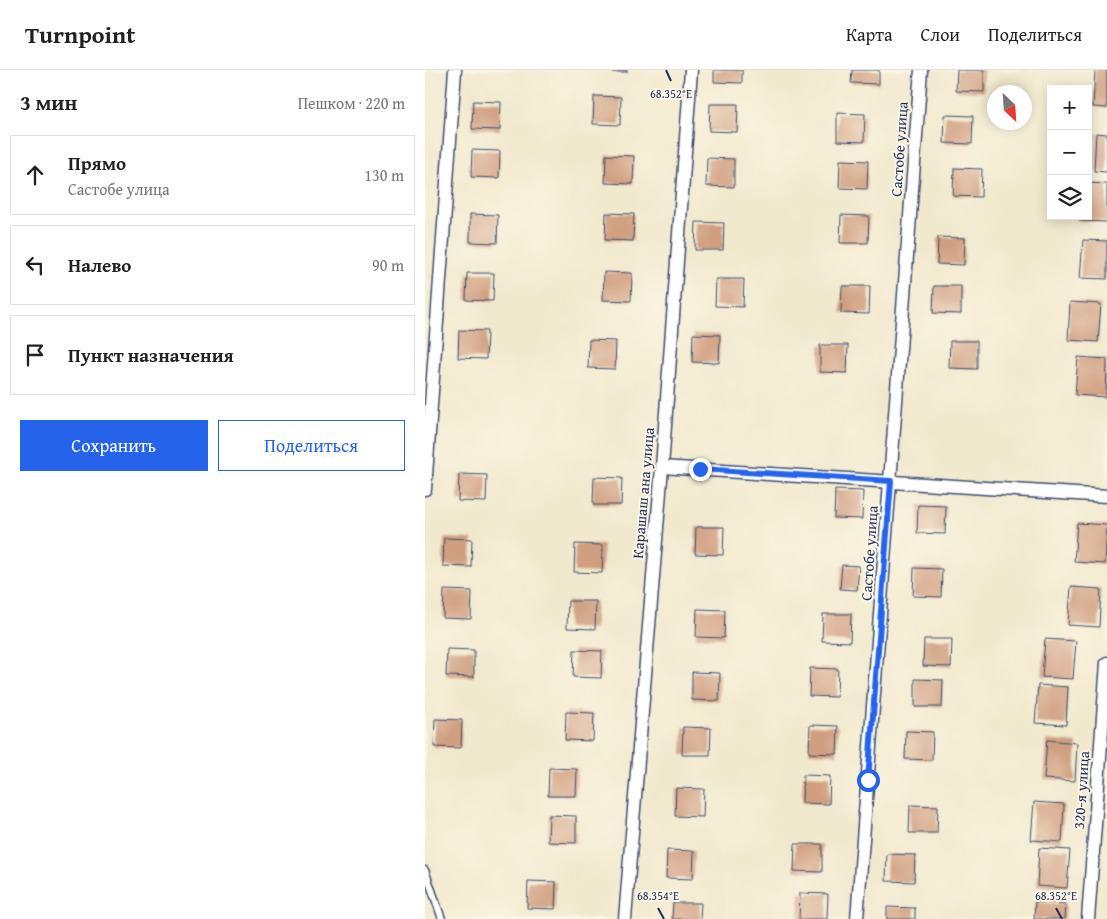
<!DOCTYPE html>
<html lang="ru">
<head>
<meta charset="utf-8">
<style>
  body { margin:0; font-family:"Gentium Book Plus",serif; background:#f6f6f6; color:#222 }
  .controls { position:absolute; right:15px; top:15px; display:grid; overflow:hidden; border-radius:0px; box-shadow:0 2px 12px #0003 }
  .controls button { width:45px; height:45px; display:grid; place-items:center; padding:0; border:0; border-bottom:1px solid #e0e0e0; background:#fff; color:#222; font:25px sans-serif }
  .compass { position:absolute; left:562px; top:15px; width:45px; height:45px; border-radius:50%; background:#fff; box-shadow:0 2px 12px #0003; rotate:155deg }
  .stop { position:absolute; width:15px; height:15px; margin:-11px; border:4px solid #2563eb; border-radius:50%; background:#fff }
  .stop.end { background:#2563eb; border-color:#fff; box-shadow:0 1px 5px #0008 }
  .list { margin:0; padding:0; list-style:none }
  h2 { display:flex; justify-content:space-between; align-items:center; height:65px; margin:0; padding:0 20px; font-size:21px }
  h2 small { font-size:16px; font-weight:400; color:#767676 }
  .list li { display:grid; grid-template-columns:32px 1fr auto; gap:15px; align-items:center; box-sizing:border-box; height:80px; margin:0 10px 10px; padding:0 10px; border:1px solid #e0e0e0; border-radius:0px }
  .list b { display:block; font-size:19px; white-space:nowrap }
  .list p { margin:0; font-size:16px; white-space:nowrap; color:#767676 }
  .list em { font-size:16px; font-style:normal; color:#767676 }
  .actions { display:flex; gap:10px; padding:15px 20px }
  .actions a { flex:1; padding:11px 0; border:1px solid #2563eb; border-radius:0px; text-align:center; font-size:18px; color:#2563eb }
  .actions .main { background:#2563eb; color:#fff }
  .icon { flex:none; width:28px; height:28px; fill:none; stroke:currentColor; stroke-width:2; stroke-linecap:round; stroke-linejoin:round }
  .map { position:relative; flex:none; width:682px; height:849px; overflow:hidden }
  header { display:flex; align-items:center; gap:30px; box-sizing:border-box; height:70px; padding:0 25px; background:#fff; border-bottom:1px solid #e0e0e0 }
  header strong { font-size:24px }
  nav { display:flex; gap:28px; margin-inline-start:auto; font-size:18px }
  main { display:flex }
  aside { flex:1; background:#fff }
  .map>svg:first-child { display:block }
</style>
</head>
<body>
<header>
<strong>Turnpoint</strong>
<nav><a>Карта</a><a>Слои</a><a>Поделиться</a></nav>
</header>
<main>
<aside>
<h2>3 мин<small>Пешком · 220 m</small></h2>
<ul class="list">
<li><svg class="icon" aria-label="ahead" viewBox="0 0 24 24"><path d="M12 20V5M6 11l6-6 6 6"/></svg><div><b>Прямо</b><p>Састобе улица</p></div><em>130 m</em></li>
<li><svg class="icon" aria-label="left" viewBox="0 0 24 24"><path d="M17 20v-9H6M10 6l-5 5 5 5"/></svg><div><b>Налево</b></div><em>90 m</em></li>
<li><svg class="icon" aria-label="arrive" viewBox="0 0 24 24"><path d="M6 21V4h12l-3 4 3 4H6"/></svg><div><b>Пункт назначения</b></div></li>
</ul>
<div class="actions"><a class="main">Сохранить</a><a>Поделиться</a></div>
</aside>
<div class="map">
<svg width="682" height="849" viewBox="0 0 682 849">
  <rect width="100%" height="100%" fill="#fcf5e5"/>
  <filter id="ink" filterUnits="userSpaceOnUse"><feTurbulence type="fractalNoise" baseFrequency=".02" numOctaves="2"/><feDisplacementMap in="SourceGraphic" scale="10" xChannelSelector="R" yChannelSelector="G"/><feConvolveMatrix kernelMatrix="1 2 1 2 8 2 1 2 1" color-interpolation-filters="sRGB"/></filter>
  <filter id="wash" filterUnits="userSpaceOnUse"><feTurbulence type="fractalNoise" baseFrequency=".0096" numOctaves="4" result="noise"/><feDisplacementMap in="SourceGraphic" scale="20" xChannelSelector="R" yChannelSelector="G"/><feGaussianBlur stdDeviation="1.12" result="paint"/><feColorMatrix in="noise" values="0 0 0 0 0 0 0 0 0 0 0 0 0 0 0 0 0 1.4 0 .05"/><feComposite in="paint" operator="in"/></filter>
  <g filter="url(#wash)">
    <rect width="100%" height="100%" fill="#f1e9cd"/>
    <g id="blocks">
      <!-- building -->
      <g fill="#d09f80">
        <rect x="188" y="0" width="14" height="2"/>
        <path d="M289 0H317V13L289 12Z"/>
        <path d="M427 0H454V14L426 13Z"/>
        <path d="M532 0H559V22L531 21Z"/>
        <path d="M670 0H682V38L668 37Z"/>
        <path d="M169 26 196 27 195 55 168 54Z"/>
        <path d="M48 31 76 32 75 60 47 59Z"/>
        <path d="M285 34H313L312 62 284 61Z"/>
        <path d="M412 43 440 44 439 72 412 71Z"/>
        <path d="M520 45 548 46 547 74 519 73Z"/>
        <path d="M671 63 682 64V102L669 101Z"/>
        <path d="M47 80 75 81 74 108 46 107Z"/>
        <path d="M181 85 209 86 208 114 180 113Z"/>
        <path d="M282 88 309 89V117L281 116Z"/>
        <path d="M415 90 443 91 442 119 414 118Z"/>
        <path d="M529 98 557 99 556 127 528 126Z"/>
        <path d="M663 113 682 114V152L654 151 655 146H663Z"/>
        <path d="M181 143 209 144 208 171 180 170Z"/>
        <path d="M45 144 73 145 72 173 45 172Z"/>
        <path d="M416 145 444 146 443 173H415Z"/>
        <path d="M271 152 299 153 298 180H270Z"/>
        <path d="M513 167 540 168 539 195 512 194Z"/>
        <path d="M658 170 682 171V209L655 208Z"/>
        <path d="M179 202 207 203 206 231 178 230Z"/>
        <path d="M42 203H69L68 231 41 230Z"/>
        <path d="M291 209H319L318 237 290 236Z"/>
        <path d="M417 216H445L444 244 416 243Z"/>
        <path d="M509 216H536V244L508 243Z"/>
        <path d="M645 232 676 234 673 272 643 270Z"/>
        <path d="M34 260 62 261 61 289 33 288Z"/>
        <path d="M268 264 295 265 294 293 267 292Z"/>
        <path d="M164 270 191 271 190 299 163 298Z"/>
        <path d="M525 271H552V299L524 298Z"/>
        <path d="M395 275H423L422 303 395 302Z"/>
        <path d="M653 287 682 289 681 327 650 325Z"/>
        <path d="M34 404 62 405 61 432 33 431Z"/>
        <path d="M169 407 197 408 196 435H168Z"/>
        <path d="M410 420 438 421 437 449 409 448Z"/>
        <path d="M493 435 521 436 520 464 492 463Z"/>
        <path d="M652 453 682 455 680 494 649 492Z"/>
        <path d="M271 457H299L298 485 270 484Z"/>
        <path d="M19 468 47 469 46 497 18 496Z"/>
        <path d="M150 474 178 475 177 503 149 502Z"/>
        <path d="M417 495 434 496 432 520 415 519Z"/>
        <path d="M489 498 517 499 516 527 488 526Z"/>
        <path d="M646 517 676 519 674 557 643 555Z"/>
        <path d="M19 520 47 521 46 549 18 548Z"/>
        <path d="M143 531H171L170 559 142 558Z"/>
        <path d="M272 539 300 540 299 568 271 567Z"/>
        <path d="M398 544H426L425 572 397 571Z"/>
        <path d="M499 569H527L526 597 498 596Z"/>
        <path d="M620 569 651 571 648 609 617 607Z"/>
        <path d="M22 579 49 580V607L21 606Z"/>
        <path d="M149 580 177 581 176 608 148 607Z"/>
        <path d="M385 598 413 599 412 627 384 626Z"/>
        <path d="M267 602 295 603 294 631 267 630Z"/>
        <path d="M490 609 518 610 517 637H490Z"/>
        <path d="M613 615 643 617 641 655 610 653Z"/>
        <path d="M141 642 169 643 168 671 140 670Z"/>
        <path d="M10 649 37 650 36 678 9 677Z"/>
        <path d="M385 655 413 656 412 684 384 683Z"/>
        <path d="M258 657 286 658 285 685H257Z"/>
        <path d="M481 661 508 662 507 690 480 689Z"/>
        <path d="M622 670 652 673 650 711 619 709Z"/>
        <path d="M124 698 152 699 151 726H123Z"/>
        <path d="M378 705 405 706 404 734 377 733Z"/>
        <path d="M251 718 279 719 278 747 250 746Z"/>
        <path d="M609 732 639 734 637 772 606 770Z"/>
        <path d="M485 735 513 736 512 763H484Z"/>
        <path d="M124 745 151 746V773L123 772Z"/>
        <path d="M370 774H397V802L369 801Z"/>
        <path d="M614 778 645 780 642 818 612 816Z"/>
        <path d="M242 780 269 781 268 809 241 808Z"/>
        <path d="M462 784 490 785 489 812 461 811Z"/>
        <path d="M103 811 131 812 130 839 102 838Z"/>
        <path d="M375 823 403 824 402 849H374Z"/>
        <path d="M610 832 641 834 640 849H609Z"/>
        <path d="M248 833H276L275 849H247Z"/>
        <path d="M462 837 490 838V849H462Z"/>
      </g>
    </g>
  </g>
  <g filter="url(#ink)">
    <use href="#blocks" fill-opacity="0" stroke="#3b4b6f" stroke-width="1"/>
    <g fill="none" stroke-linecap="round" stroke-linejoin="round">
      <!-- lane casing -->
      <g stroke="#3b4b6f" stroke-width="9">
        <path id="lane" d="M0 800 17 849"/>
      </g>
      <!-- street casing -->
      <g stroke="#3b4b6f" stroke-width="15">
        <g id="street">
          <path d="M237 397 682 426"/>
          <path d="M0 419 30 0"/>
          <path d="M200 849 237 397 266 0"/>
          <path d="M432 849 496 0"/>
          <path d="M663 849 682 593"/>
        </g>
      </g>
      <!-- lane -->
      <use href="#lane" stroke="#fff" stroke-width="6"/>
      <!-- street -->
      <use href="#street" stroke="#fff" stroke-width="12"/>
    </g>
  </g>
  <g fill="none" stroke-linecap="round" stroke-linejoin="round" filter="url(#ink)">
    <!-- route -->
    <path stroke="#2563eb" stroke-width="6" d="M275 399 466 411 443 710"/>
  </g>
  <!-- ticks -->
  <path fill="none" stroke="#1b2f5e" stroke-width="2" d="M241 0 246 11M233 838 239 849M631 838 637 849"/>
  <g text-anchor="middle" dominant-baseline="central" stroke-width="4" stroke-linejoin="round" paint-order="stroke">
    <!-- street labels -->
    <g font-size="15" fill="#1b2f5e" stroke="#fcf5e5">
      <text transform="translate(474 79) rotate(-86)">Састобе улица</text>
      <text transform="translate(218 423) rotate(-85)">Карашаш ана улица</text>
      <text transform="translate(444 483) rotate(-86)">Састобе улица</text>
      <text transform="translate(656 720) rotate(-86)">320-я улица</text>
    </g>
  </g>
  <g font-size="12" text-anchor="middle" fill="#1b2f5e" stroke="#fcf5e5" stroke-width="4" stroke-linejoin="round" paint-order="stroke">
    <text x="246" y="28">68.352°E</text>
    <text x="233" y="830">68.354°E</text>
    <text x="631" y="830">68.352°E</text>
  </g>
</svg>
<div class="controls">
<button>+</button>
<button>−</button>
<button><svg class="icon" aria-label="layers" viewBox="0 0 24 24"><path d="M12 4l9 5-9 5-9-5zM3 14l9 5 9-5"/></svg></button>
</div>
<svg class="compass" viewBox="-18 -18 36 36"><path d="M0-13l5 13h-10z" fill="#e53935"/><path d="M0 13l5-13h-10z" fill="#767676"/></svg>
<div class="stop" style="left:443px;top:710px"></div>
<div class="stop end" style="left:275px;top:399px"></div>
</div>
</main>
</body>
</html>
